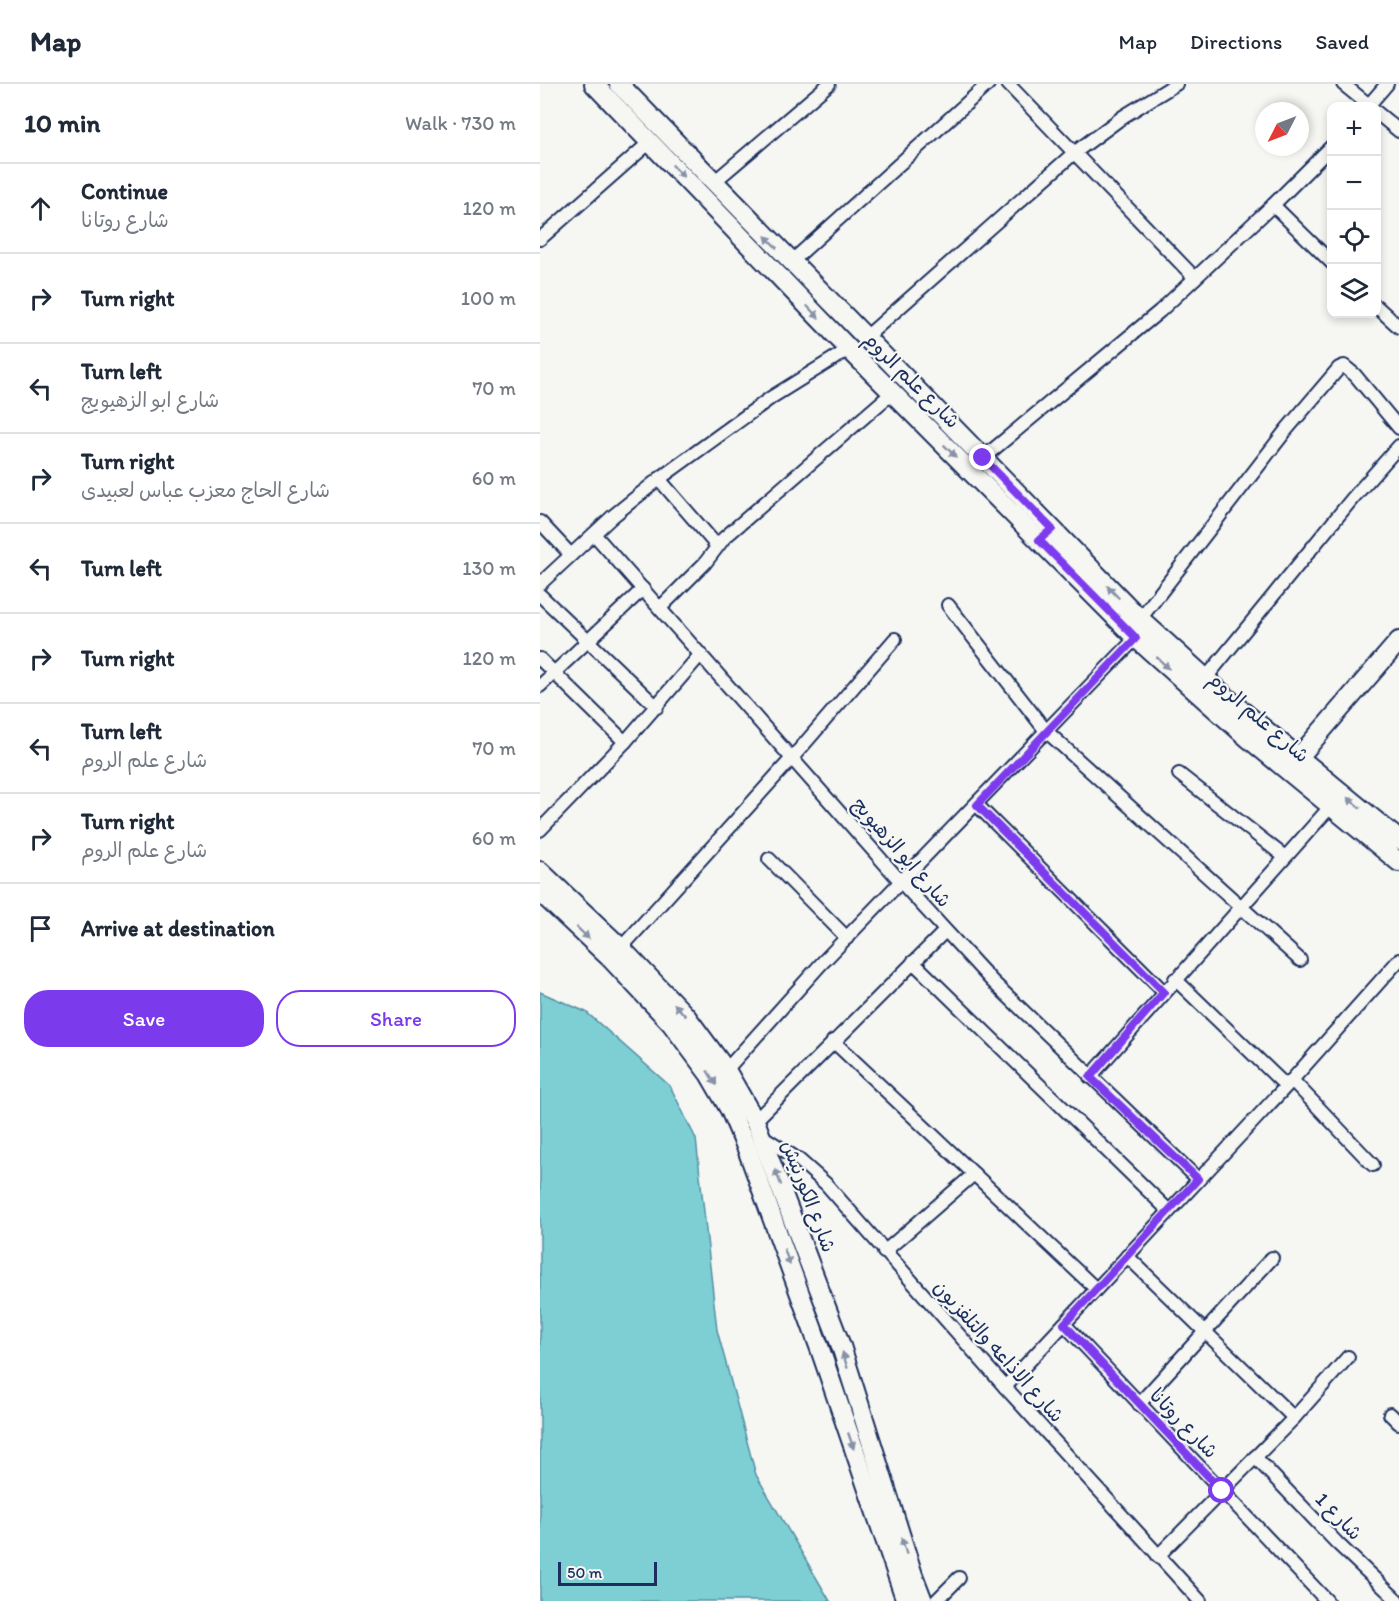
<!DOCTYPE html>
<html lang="en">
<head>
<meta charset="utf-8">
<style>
  body { margin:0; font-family:Itim,"Playpen Sans Arabic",sans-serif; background:#f6f6f7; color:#1f2937 }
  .controls { position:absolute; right:18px; top:18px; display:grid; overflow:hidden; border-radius:12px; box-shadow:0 3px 9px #0003 }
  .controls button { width:54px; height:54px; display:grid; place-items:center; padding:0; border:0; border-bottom:2px solid #e0e1e3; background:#fff; color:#1f2937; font:30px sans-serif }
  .compass { position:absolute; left:715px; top:18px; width:54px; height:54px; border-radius:50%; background:#fff; box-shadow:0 3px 9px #0003; rotate:228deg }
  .scale { position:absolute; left:18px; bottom:15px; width:99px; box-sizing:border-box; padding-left:6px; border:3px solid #1b2f5e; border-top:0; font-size:16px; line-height:21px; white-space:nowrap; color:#1b2f5e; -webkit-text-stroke:4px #f6f6f2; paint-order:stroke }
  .stop { position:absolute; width:18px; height:18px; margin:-14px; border:4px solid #7c3aed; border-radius:50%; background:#fff }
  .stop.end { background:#7c3aed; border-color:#fff; box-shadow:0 2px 6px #0008 }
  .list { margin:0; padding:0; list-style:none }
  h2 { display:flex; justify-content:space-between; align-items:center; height:78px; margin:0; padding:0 24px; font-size:26px }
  h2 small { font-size:20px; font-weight:400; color:#747a83 }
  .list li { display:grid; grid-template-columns:39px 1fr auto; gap:18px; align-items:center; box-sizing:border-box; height:90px; padding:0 24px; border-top:2px solid #e0e1e3 }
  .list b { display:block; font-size:22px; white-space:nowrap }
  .list p { margin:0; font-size:20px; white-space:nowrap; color:#747a83 }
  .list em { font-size:20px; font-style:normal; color:#747a83 }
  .actions { display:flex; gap:12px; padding:18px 24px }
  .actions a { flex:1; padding:14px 0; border:2px solid #7c3aed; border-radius:24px; text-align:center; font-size:21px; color:#7c3aed }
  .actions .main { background:#7c3aed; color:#fff }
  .icon { flex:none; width:33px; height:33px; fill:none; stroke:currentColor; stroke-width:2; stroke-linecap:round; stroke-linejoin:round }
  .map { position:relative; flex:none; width:859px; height:1517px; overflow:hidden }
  header { display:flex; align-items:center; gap:36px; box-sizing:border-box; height:84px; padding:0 30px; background:#fff; border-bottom:2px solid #e0e1e3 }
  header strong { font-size:28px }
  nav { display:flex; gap:33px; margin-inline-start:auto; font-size:21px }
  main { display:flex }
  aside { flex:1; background:#fff }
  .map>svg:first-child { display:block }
</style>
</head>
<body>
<header>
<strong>Map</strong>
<nav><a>Map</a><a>Directions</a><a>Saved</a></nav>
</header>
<main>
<aside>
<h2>10 min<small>Walk · 730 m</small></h2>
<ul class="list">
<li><svg class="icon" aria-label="ahead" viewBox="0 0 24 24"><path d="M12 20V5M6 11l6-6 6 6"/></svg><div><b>Continue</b><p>شارع روتانا</p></div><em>120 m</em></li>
<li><svg class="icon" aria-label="right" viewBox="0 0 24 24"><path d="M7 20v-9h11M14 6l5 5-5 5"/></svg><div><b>Turn right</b></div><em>100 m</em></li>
<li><svg class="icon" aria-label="left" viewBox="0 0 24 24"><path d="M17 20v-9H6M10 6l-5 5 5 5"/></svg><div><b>Turn left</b><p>شارع ابو الزهيويج</p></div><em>70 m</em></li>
<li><svg class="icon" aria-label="right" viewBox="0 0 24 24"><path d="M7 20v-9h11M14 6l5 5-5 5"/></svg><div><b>Turn right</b><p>شارع الحاج معزب عباس لعبيدى</p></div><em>60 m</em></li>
<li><svg class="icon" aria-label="left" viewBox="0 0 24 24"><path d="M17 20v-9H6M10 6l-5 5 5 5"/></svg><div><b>Turn left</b></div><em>130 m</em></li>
<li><svg class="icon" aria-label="right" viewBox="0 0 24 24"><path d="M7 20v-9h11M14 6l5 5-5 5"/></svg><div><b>Turn right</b></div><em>120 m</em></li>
<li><svg class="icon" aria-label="left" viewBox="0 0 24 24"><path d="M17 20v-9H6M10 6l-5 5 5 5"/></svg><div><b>Turn left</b><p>شارع علم الروم</p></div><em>70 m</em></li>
<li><svg class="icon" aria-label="right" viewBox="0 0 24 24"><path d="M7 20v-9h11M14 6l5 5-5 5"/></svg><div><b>Turn right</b><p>شارع علم الروم</p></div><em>60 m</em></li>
<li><svg class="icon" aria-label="arrive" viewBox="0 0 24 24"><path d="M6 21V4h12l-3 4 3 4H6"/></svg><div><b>Arrive at destination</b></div></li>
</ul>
<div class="actions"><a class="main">Save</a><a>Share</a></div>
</aside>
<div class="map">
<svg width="859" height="1517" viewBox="0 0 859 1517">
  <rect width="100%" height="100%" fill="#f6f6f2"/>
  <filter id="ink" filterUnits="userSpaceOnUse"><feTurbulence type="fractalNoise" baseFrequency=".0167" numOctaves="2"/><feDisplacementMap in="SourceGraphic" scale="12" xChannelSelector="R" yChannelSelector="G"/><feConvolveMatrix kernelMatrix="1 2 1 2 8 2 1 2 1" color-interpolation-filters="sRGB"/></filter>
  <g filter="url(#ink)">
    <!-- water -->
    <path fill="#7dcfd4" stroke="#568fa5" stroke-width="1.5" d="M0 908 46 928 130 1002 156 1055 177 1246 216 1391 290 1517H0Z"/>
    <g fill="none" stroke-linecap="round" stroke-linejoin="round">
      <!-- street casing -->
      <g stroke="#1b2f5e" stroke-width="16">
        <g id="street">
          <path d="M468 0 655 194"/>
          <path d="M803 0 830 22"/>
          <path d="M828 22 847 0"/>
          <path d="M836 28 859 47"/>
          <path d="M174 98 289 0"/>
          <path d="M733 121 792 179"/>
          <path d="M0 155 110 58"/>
          <path d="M251 178 448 0"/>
          <path d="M836 222 859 243"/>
          <path d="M325 254 534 69 584 32 636 0"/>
          <path d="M443 374 620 227 733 121 792 62"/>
          <path d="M119 395 177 462"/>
          <path d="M0 438 31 471"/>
          <path d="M54 450 361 798 452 897 658 1095"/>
          <path d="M0 500 73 432 119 395 232 313 309 265"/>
          <path d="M0 511 117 623"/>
          <path d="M408 521 506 647 760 876"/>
          <path d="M120 524 165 479 184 454 352 309"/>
          <path d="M600 535 747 345 799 284 804 282 815 291 859 344"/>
          <path d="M0 575 85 658"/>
          <path d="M665 595 812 415 859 362"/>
          <path d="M0 602 103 505"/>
          <path d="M639 690 745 773"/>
          <path d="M437 721 624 908"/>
          <path d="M0 746 85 658 161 570"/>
          <path d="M229 775 307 854"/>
          <path d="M81 864 253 673 355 555"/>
          <path d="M373 878 629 1127"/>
          <path d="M635 895 746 1002"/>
          <path d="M293 957 556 1205"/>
          <path d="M186 986 281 880 596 554"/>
          <path d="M550 993 791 722"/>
          <path d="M752 996 833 1081"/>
          <path d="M215 1037 405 847"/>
          <path d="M222 1052 259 1076 286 1100 465 1303 660 1517"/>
          <path d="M344 1168 434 1090"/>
          <path d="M587 1172 754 1334"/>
          <path d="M524 1240 787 1517"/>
          <path d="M465 1303 752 996 859 876"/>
          <path d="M599 1320 732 1174"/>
          <path d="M850 1330 859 1339"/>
          <path d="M715 1373 797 1459 858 1517"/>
          <path d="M618 1472 754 1334 808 1273"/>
          <path d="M396 1517 419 1494"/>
        </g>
      </g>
      <!-- secondary casing -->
      <g stroke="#1b2f5e" stroke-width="22">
        <g id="secondary">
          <path d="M54 0 309 265 596 554 708 654 859 778"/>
          <path d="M79 0 600 535 695 621 859 756"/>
          <path d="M758 674 859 557"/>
          <path d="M0 787 81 864 146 932 186 986 215 1037 301 1262 373 1491 383 1517"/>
          <path d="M0 808 71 875 131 939 169 990 190 1026 207 1065 280 1265 366 1517"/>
        </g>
      </g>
      <!-- street -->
      <use href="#street" stroke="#f6f6f2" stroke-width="12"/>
      <!-- secondary -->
      <use href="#secondary" stroke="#f6f6f2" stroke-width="18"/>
    </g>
    <!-- one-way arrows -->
    <defs><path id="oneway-solid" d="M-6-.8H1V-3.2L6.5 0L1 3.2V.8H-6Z" transform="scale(1.5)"/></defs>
    <g fill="#8892a8">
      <use href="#oneway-solid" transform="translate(138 87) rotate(46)"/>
      <use href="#oneway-solid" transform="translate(231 158) rotate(-134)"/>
      <use href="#oneway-solid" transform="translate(273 228) rotate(46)"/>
      <use href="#oneway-solid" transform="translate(410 367) rotate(45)"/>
      <use href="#oneway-solid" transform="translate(573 508) rotate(-134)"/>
      <use href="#oneway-solid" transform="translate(623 579) rotate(43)"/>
      <use href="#oneway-solid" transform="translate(814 719) rotate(-141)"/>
      <use href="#oneway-solid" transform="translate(43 849) rotate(43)"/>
      <use href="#oneway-solid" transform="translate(140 926) rotate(-133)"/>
      <use href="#oneway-solid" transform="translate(172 994) rotate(58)"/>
      <use href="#oneway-solid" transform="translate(238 1093) rotate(-111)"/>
      <use href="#oneway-solid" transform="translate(247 1173) rotate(70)"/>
      <use href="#oneway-solid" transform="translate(305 1276) rotate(-107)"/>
      <use href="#oneway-solid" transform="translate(311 1357) rotate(71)"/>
      <use href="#oneway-solid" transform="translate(364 1462) rotate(-107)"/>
    </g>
  </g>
  <g fill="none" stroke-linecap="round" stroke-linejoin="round" filter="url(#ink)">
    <!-- route -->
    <path stroke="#7c3aed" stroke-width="8" d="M443 374 512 445 499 456 596 554 437 721 624 908 550 993 658 1095 524 1240 682 1407"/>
  </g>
  <g text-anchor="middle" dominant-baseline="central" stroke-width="4.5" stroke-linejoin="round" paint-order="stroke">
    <!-- street labels -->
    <g font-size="20" fill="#1b2f5e" stroke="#f6f6f2">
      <text transform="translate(372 296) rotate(45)">شارع علم الروم</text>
      <text transform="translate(719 633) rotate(41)">شارع علم الروم</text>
      <text transform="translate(362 768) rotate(49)">شارع ابو الزهيويج</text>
      <text transform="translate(269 1112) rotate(69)">شارع الكورنيش</text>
      <text transform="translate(459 1267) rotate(48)">شارع الاذاعه والتلفزيون</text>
      <text transform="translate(644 1339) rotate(46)">شارع روتانا</text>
      <text transform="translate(799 1432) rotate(46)">شارع 1</text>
    </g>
  </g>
</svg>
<div class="controls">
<button>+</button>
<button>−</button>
<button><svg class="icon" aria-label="locate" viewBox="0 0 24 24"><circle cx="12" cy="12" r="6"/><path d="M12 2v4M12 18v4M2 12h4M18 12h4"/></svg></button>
<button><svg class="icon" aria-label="layers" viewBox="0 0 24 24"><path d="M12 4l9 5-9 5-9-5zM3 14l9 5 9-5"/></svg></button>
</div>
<svg class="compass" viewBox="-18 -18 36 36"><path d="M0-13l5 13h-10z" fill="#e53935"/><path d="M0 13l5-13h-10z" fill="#747a83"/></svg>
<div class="scale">50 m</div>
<div class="stop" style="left:682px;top:1407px"></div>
<div class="stop end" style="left:443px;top:374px"></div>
</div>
</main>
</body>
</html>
